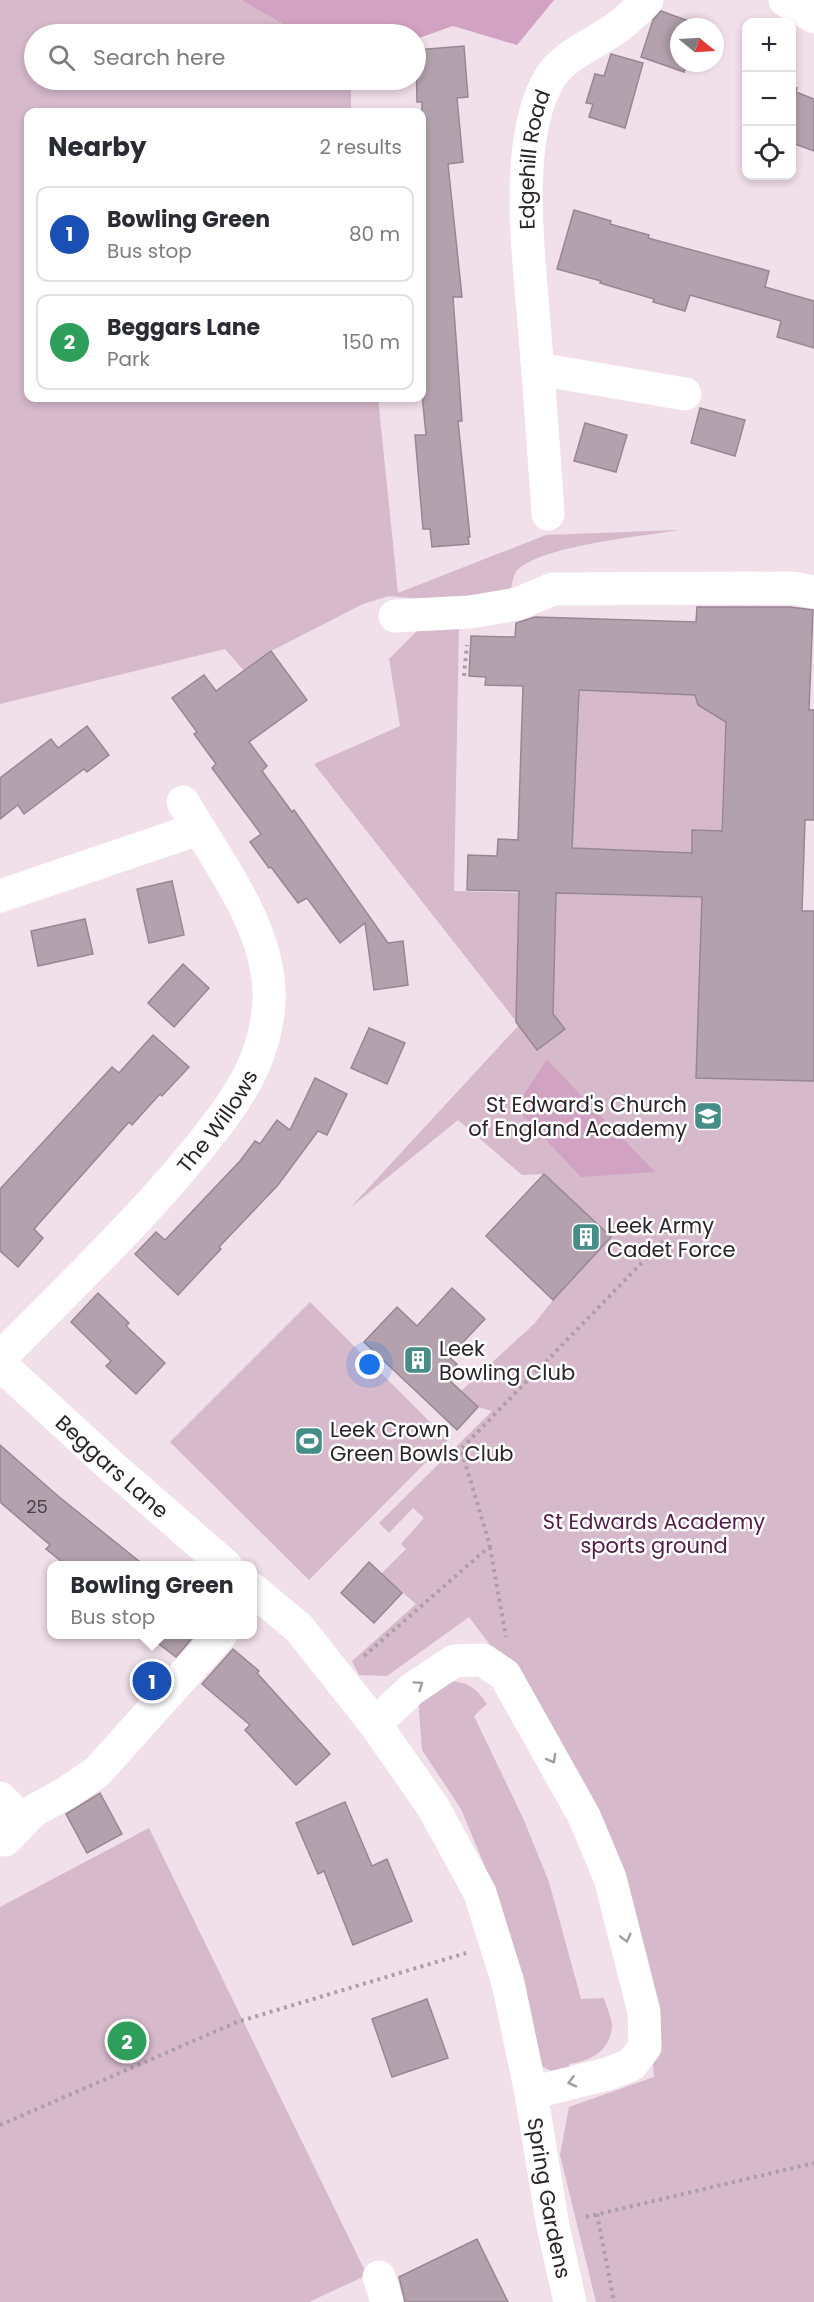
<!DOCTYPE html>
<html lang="en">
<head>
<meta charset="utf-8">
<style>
  body { margin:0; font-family:Poppins,sans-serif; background:#f7f7f7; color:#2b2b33 }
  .controls { position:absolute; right:18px; top:18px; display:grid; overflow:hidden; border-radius:12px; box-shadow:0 3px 9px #0003 }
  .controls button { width:54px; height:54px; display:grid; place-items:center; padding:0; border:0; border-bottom:2px solid #e1e1e2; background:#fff; color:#2b2b33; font:30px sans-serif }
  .compass { position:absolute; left:670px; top:18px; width:54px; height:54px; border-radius:50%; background:#fff; box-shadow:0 3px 9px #0003; rotate:108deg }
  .you { position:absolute; left:370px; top:1365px; width:21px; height:21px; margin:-15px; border:4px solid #fff; border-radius:50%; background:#1a73e8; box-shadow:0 0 0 9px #1a73e833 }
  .badge { display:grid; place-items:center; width:39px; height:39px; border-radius:50%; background:#468d88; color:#fff; font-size:20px; font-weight:700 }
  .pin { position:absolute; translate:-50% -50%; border:3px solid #fff; box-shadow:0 2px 6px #0006 }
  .popup { position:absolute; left:47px; top:1561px; width:210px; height:78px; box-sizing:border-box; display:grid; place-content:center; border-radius:12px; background:#fff; filter:drop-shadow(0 2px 4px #0005); font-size:20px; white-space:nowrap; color:#7c7c81 }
  .popup b { font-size:22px; color:#2b2b33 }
  .popup::after { content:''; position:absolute; left:50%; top:100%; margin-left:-12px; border:12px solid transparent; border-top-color:#fff }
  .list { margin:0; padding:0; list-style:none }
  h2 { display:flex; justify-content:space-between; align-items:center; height:78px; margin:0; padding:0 24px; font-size:26px }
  h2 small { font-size:20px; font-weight:400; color:#7c7c81 }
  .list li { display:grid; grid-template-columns:39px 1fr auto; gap:18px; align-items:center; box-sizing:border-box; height:96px; margin:0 12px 12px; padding:0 12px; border:2px solid #e1e1e2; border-radius:12px }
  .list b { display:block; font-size:22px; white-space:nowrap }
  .list p { margin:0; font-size:20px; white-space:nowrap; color:#7c7c81 }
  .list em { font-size:20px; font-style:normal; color:#7c7c81 }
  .icon { flex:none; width:33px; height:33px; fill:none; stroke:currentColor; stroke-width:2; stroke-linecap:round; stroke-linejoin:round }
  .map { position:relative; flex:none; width:814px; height:2302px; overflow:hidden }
  .search { position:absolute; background:#fff; box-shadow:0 3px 9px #0003; left:24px; top:24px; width:402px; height:66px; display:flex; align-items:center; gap:15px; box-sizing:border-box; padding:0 21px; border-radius:33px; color:#7c7c81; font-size:22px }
  .panel { position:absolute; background:#fff; box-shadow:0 3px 9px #0003; left:24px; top:108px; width:402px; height:294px; border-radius:12px }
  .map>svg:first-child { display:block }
</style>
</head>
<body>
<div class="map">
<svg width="814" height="2302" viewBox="0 0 814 2302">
  <rect width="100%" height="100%" fill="#f1dfea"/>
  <!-- green -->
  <g fill="#d6b9cb" fill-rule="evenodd">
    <path d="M0 0H241L300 34H34V80H351V112H28V398H378L398 593 546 535 679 530C645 536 536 546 516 572 512 578 511 591 509 599L484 605 389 596 363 604 271 651 244 671 225 649 0 704Z"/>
    <path d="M459 624 454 891 720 898 696 1077 814 1081V2302H596L560 2155 569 2107 654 2077 649 2015 625 1917 500 1658 469 1617 387 1676 359 1675 352 1661 416 1604 381 1574 406 1549 401 1544 424 1518 413 1508 389 1533 379 1523 492 1411 478 1407 461 1391 534 1324 553 1300 611 1237 544 1174 522 1175 458 1120 350 1208 519 1025 314 764 400 726 389 659 421 627ZM518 923 555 924 553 995 517 994Z"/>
    <path d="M579 690 695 695 698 705 712 714H726L721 831 693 830 692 853 572 848Z"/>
    <path d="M310 1302 448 1440 309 1580 170 1442Z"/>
    <path d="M443 1681C466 1681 475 1686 487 1704L474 1716 523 1818 549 1882 581 1999 604 1998C606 2006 612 2018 612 2026 610 2051 591 2061 569 2064L571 2071 560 2075 539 2065 491 1881 461 1809 422 1750 418 1697Z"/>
    <path d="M149 1828 367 2275 309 2302H0V1907Z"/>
  </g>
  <!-- forest -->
  <g fill="#d1a2c1">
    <path d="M241 0H554L517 45 453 26 416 39V34H300Z"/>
    <path d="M547 1060 655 1172 581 1177 515 1107Z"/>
  </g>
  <!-- building -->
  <g fill="#b3a2ad" stroke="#988792" stroke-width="1.5" fill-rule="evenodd">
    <path d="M661 11 700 25V27H679V63H687L684 72 641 57 653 20Z"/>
    <path d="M464 46 468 97 457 98 463 162 448 164 462 297H453L462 421H458L470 537H468L469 544 432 547 430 529H423L415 435H426L422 394V382H425L422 350V102H417L416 50Z"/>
    <path d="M611 54 643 63 625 128 589 117 593 104 586 103 595 74 604 76Z"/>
    <path d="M792 86 797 88 796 92 814 99V151L792 143Z"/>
    <path d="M574 210 611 221 610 224 649 235 648 238 769 271 765 287 814 301V348L777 337 781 321 690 295 685 311 653 302 654 299 600 283 601 281 557 269Z"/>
    <path d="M700 408 745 420 735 456 691 443Z"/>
    <path d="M585 423 627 435 616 472 574 461Z"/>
    <path d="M697 607H790L813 610 809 710H814V820H805L802 911H814V1081L696 1078 702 897 556 893 553 1014 565 1029 537 1050 516 1022 519 891 467 890 468 855 497 856 498 839 518 840 523 686 485 685 486 677 469 676 471 636 515 637 516 623 535 617 696 622ZM579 690 695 695 698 705 726 722 722 831 692 830V853L572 848Z"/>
    <path d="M271 651 307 700 249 742 267 766 262 771 292 812 294 810 388 943 403 941 408 985 374 990 365 923 340 943 307 898 298 903 271 867 269 868 250 842 261 834 212 768 216 764 194 734 197 732 172 698 204 675 216 691Z"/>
    <path d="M87 726 109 755 87 772 84 769 24 814 18 805 0 819V778L51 739 58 748Z"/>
    <path d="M172 881 184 935 149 943 137 889Z"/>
    <path d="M85 919 93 954 38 966 31 931Z"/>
    <path d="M183 964 209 988 174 1027 148 1003Z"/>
    <path d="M369 1028 405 1043 387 1084 351 1068Z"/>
    <path d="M153 1035 189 1067 162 1096 160 1094 132 1125 129 1122 34 1229 43 1238 18 1267 0 1251V1189L112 1067 119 1073Z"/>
    <path d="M315 1078 347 1094 327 1135 318 1131 278 1185 219 1247 221 1249 178 1295 135 1254 156 1232 165 1240 240 1161 255 1141 260 1144 277 1120 290 1130Z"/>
    <path d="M544 1174 611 1237 553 1300 486 1236Z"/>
    <path d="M452 1288 485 1319 449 1357 457 1364 446 1377 478 1407 457 1430 364 1342 397 1307 417 1326Z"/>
    <path d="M98 1293 129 1323 126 1326 165 1363 136 1394 106 1366 111 1361 71 1322Z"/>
    <path d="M0 1445 58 1496 145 1566H67L46 1549 50 1545 0 1502Z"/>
    <path d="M369 1562 402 1593 374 1623 341 1593Z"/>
    <path d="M147 1635H195L176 1657Z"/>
    <path d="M233 1649 259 1671 257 1673 330 1754 296 1785 245 1730 250 1725 202 1684Z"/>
    <path d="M100 1793 122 1834 87 1853 66 1814Z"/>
    <path d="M345 1802 372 1866 387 1859 412 1921 353 1945 324 1871 318 1874 296 1823Z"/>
    <path d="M427 1999 448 2058 392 2077 372 2019Z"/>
    <path d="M477 2239 508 2302H405L399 2277Z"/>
  </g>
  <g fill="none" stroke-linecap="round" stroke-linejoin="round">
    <!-- path -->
    <g stroke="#ac9ea7" stroke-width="4" stroke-dasharray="3 4.5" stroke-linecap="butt">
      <path d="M464 676 467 645"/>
      <path d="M490 1547 506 1637"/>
      <path d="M364 1656 490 1546 461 1449 664 1240"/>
      <path d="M0 2125 237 2022 466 1953"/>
      <path d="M597 2214 614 2302"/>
      <path d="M586 2217 814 2163"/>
    </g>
    <!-- minor -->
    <g stroke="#fff" stroke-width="33">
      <path d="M785 0 814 17"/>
      <path d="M538 369 685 394"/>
      <path id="s1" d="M548 514C544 455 540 395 535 336 530 263 511 139 551 76 565 56 589 46 609 33 623 24 635 13 647 0"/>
      <path d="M395 616 470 612 517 604 553 589 792 588 814 592"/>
      <path d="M0 896 198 829"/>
      <path id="s2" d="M0 1358C62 1295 126 1234 183 1167 209 1135 239 1101 255 1062 264 1041 270 1014 269 991 267 923 216 860 183 802"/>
      <path id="s3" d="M0 1364 110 1465 226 1566"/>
      <path id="s4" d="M252 1589 299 1628 375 1724 433 1807 480 1893 508 1983 531 2093 553 2226 570 2302"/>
      <path d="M375 1724 412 1689 454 1661 483 1660 505 1675 584 1816 610 1878 644 2012 645 2047 631 2065 607 2074 531 2093"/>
      <path d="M0 1798 22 1821"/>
      <path d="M5 1840 33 1811 66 1793 97 1772 221 1634"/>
      <path d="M379 2277 387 2302"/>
    </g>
  </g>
  <!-- one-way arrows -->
  <defs><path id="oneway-chevron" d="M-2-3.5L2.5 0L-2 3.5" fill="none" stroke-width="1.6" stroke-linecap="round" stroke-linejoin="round" transform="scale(1.5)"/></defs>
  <g stroke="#9f9c9e">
    <use href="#oneway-chevron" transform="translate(419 1685) rotate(-35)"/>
    <use href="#oneway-chevron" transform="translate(552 1759) rotate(61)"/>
    <use href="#oneway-chevron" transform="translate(626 1938) rotate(76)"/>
    <use href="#oneway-chevron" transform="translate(572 2082) rotate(166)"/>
  </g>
  <!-- icons -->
  <defs>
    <g id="school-square" transform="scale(1.5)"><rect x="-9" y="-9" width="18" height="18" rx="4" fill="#468d88" stroke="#fff"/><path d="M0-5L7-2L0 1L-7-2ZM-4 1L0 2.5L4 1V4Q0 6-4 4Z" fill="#fff"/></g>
    <g id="building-square" transform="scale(1.5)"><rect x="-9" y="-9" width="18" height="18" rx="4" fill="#468d88" stroke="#fff"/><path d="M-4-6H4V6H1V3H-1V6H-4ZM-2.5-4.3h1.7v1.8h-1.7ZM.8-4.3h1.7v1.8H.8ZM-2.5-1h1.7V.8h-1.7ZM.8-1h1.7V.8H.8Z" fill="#fff"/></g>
    <g id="stadium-square" transform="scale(1.5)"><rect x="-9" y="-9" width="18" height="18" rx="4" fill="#468d88" stroke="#fff"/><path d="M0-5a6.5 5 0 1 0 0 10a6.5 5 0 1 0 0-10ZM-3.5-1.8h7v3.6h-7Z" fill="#fff"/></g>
  </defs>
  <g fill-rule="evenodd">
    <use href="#school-square" x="708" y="1116"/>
    <use href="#building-square" x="586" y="1237"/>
    <use href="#building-square" x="418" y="1360"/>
    <use href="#stadium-square" x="309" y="1441"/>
  </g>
  <g text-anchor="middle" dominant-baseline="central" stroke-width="5" stroke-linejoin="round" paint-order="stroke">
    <!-- number labels -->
    <g font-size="18" fill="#4c4349">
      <text x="37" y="1506">25</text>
    </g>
    <!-- street labels -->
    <g font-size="21" fill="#2a2328" stroke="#fff">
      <text stroke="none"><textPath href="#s1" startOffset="356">Edgehill Road</textPath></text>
      <text stroke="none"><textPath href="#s2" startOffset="322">The Willows</textPath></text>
      <text stroke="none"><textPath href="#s3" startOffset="152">Beggars Lane</textPath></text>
      <text stroke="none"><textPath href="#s4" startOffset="696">Spring Gardens</textPath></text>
    </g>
    <!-- poi labels -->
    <g font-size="21" fill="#2a2328" stroke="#fff" text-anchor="start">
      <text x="687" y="1104" text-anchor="end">St Edward's Church<tspan x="687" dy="24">of England Academy</tspan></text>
      <text x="607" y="1225">Leek Army<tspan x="607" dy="24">Cadet Force</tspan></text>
      <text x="439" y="1348">Leek<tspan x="439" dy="24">Bowling Club</tspan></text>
      <text x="330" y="1429">Leek Crown<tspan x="330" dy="24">Green Bowls Club</tspan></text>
    </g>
    <!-- park labels -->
    <g font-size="21" fill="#521b44" stroke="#fff">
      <text x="654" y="1521">St Edwards Academy<tspan x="654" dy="24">sports ground</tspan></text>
    </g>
  </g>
</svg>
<div class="controls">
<button>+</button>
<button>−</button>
<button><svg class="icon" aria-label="locate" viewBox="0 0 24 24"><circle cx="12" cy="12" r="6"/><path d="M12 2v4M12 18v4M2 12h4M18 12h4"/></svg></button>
</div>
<svg class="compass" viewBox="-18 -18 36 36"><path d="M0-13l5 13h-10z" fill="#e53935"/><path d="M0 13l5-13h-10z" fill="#7c7c81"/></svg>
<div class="you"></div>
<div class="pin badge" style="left:152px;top:1681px;background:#1a4fb4">1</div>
<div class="popup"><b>Bowling Green</b>Bus stop</div>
<div class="pin badge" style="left:127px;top:2041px;background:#2e9e5b">2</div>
<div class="search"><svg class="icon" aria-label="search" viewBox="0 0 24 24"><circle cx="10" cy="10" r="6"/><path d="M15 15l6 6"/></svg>Search here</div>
<section class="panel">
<h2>Nearby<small>2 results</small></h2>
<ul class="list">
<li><span class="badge" style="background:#1a4fb4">1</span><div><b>Bowling Green</b><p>Bus stop</p></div><em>80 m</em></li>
<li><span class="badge" style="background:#2e9e5b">2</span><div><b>Beggars Lane</b><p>Park</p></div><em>150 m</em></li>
</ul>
</section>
</div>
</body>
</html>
